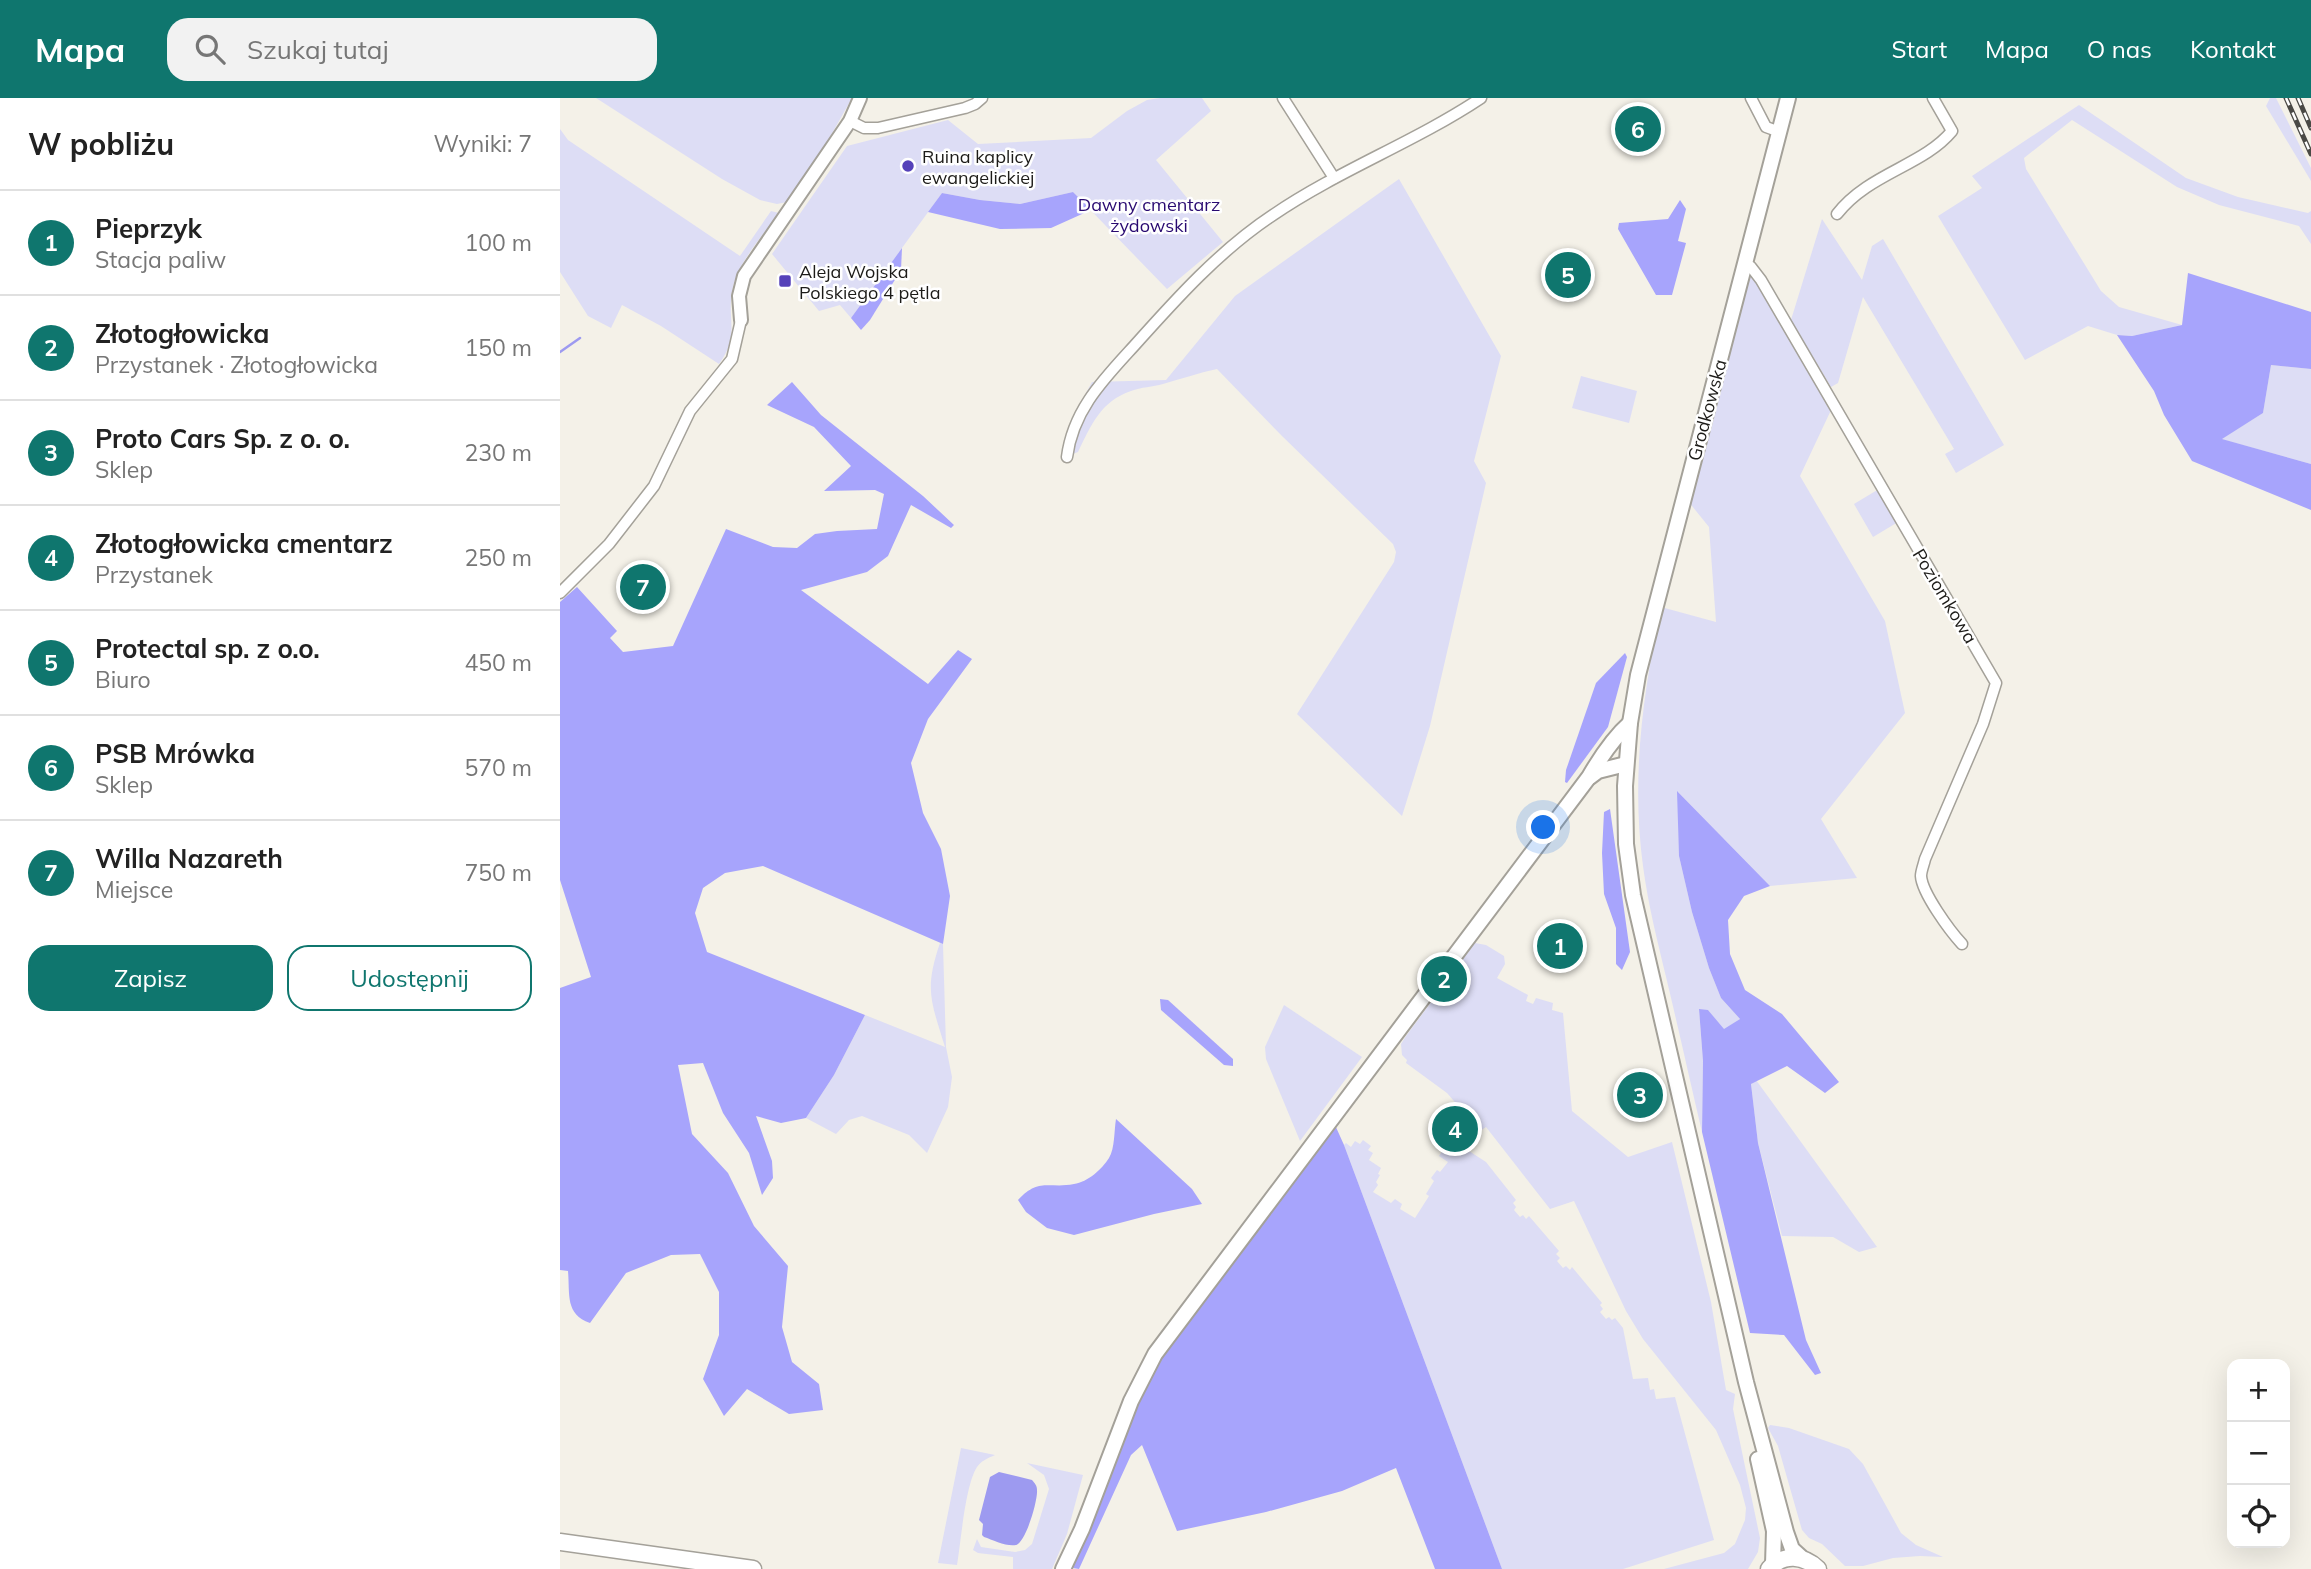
<!DOCTYPE html>
<html lang="pl">
<head>
<meta charset="utf-8">
<style>
  body { margin:0; font-family:Mulish,sans-serif; background:#f2f2f2; color:#222 }
  .controls { position:absolute; right:21px; bottom:21px; display:grid; overflow:hidden; border-radius:14px; box-shadow:0 7px 28px #0002 }
  .controls button { width:63px; height:63px; display:grid; place-items:center; padding:0; border:0; border-bottom:2px solid #e0e0e0; background:#fff; color:#222; font:35px sans-serif }
  .you { position:absolute; left:984px; top:730px; width:24px; height:24px; margin:-18px; border:5px solid #fff; border-radius:50%; background:#1a73e8; box-shadow:0 0 0 10px #1a73e833 }
  .badge { display:grid; place-items:center; width:46px; height:46px; border-radius:50%; background:#0f766e; color:#fff; font-size:23px; font-weight:700 }
  .pin { position:absolute; translate:-50% -50%; border:4px solid #fff; box-shadow:0 2px 7px #0006 }
  .list { margin:0; padding:0; list-style:none }
  h2 { display:flex; justify-content:space-between; align-items:center; height:91px; margin:0; padding:0 28px; font-size:30px }
  h2 small { font-size:23px; font-weight:400; color:#767676 }
  .list li { display:grid; grid-template-columns:46px 1fr auto; gap:21px; align-items:center; box-sizing:border-box; height:105px; padding:0 28px; border-top:2px solid #e0e0e0 }
  .list b { display:block; font-size:26px; white-space:nowrap }
  .list p { margin:0; font-size:23px; white-space:nowrap; color:#767676 }
  .list em { font-size:23px; font-style:normal; color:#767676 }
  .actions { display:flex; gap:14px; padding:21px 28px }
  .actions a { flex:1; padding:16px 0; border:2px solid #0f766e; border-radius:21px; text-align:center; font-size:24px; color:#0f766e }
  .actions .main { background:#0f766e; color:#fff }
  .icon { flex:none; width:38px; height:38px; fill:none; stroke:currentColor; stroke-width:2; stroke-linecap:round; stroke-linejoin:round }
  .map { position:relative; flex:none; width:1751px; height:1471px; overflow:hidden }
  header { display:flex; align-items:center; gap:42px; box-sizing:border-box; height:98px; padding:0 35px; background:#0f766e; color:#fff }
  header strong { font-size:33px }
  nav { display:flex; gap:38px; margin-inline-start:auto; font-size:24px }
  .search { width:490px; height:63px; background:#f2f2f2; display:flex; align-items:center; gap:18px; box-sizing:border-box; padding:0 24px; border-radius:21px; color:#767676; font-size:26px }
  main { display:flex }
  aside { flex:1; background:#fff }
  .map>svg:first-child { display:block }
</style>
</head>
<body>
<header>
<strong>Mapa</strong>
<div class="search"><svg class="icon" aria-label="search" viewBox="0 0 24 24"><circle cx="10" cy="10" r="6"/><path d="M15 15l6 6"/></svg>Szukaj tutaj</div>
<nav><a>Start</a><a>Mapa</a><a>O nas</a><a>Kontakt</a></nav>
</header>
<main>
<aside>
<h2>W pobliżu<small>Wyniki: 7</small></h2>
<ul class="list">
<li><span class="badge">1</span><div><b>Pieprzyk</b><p>Stacja paliw</p></div><em>100 m</em></li>
<li><span class="badge">2</span><div><b>Złotogłowicka</b><p>Przystanek · Złotogłowicka</p></div><em>150 m</em></li>
<li><span class="badge">3</span><div><b>Proto Cars Sp. z o. o.</b><p>Sklep</p></div><em>230 m</em></li>
<li><span class="badge">4</span><div><b>Złotogłowicka cmentarz</b><p>Przystanek</p></div><em>250 m</em></li>
<li><span class="badge">5</span><div><b>Protectal sp. z o.o.</b><p>Biuro</p></div><em>450 m</em></li>
<li><span class="badge">6</span><div><b>PSB Mrówka</b><p>Sklep</p></div><em>570 m</em></li>
<li><span class="badge">7</span><div><b>Willa Nazareth</b><p>Miejsce</p></div><em>750 m</em></li>
</ul>
<div class="actions"><a class="main">Zapisz</a><a>Udostępnij</a></div>
</aside>
<div class="map">
<svg width="1751" height="1471" viewBox="0 0 1751 1471">
  <rect width="100%" height="100%" fill="#f4f1e8"/>
  <!-- green -->
  <g fill="#ddddf5">
    <path d="M36 0H292L266 46 227 104 217 106 200 102 162 81Z"/>
    <path d="M600 0H642L651 13 596 62 663 144 607 191 513 94 460 106 420 102 382 95 291 220 280 207 259 213 212 156 287 48 388 22 418 46 531 40 567 13 587 2Z"/>
    <path d="M1710 0H1716L1751 70V83L1706 8Z"/>
    <path d="M1519 7 1626 80 1678 99 1748 115 1751 113V146L1739 128 1659 107 1617 89 1512 22 1464 60 1466 71 1541 193 1559 209 1622 227 1572 238 1557 237 1528 228 1465 262 1378 118 1422 90 1412 78Z"/>
    <path d="M0 31 8 42 180 158 211 113 219 115C203 138 177 165 172 193 167 224 180 237 159 266L101 228 62 207 51 230 28 218 0 174Z"/>
    <path d="M839 81 941 258 914 363 926 385 870 628 842 718 737 616 834 464 836 454 833 446 722 338 657 271C638 275 621 281 603 286 593 289 581 289 571 293 541 303 531 327 518 354L510 357 525 312 520 306 532 284 606 282 675 198Z"/>
    <path d="M1262 121 1302 182 1312 148 1323 141 1444 347 1396 375 1385 356 1394 351 1303 199 1278 285 1271 289 1231 222Z"/>
    <path d="M1192 177 1272 310 1240 378 1325 523 1345 615 1261 721 1297 780 1210 788 1118 694 1119 758 1132 814 1149 870 1161 900 1180 921 1164 932 1148 912H1139L1143 963 1142 1034C1130 983 1119 933 1107 883 1098 845 1088 807 1083 768 1071 680 1083 595 1101 509L1156 524 1149 429 1128 403 1187 179Z"/>
    <path d="M1711 267 1751 271V366L1661 341 1703 315Z"/>
    <path d="M1021 278 1077 293 1069 325 1012 310Z"/>
    <path d="M1319 391 1338 424 1313 439 1294 406Z"/>
    <path d="M380 845 383 846 386 949 392 979 388 1009 367 1055 349 1037 302 1018 289 1022 276 1036 246 1020 274 977 305 917 385 949C371 903 364 892 380 845Z"/>
    <path d="M915 845 926 847 944 858 945 866 937 880 968 897 966 903 973 906 976 900 993 905 992 912 1003 915 1012 1013 1068 1059 1112 1044 1151 1204 1166 1292 1175 1296 1173 1311 1200 1440 1198 1454 1188 1471H1104L1164 1455 1175 1446 1185 1422 1186 1410 1180 1387 1156 1332 1083 1241 1066 1213 1014 1103 990 1111 926 1029 920 1033 887 995 846 965 847 962 842 957 841 946 846 938Z"/>
    <path d="M724 907 802 959 740 1043 706 961 705 949Z"/>
    <path d="M1196 982 1317 1149 1299 1154 1273 1139 1222 1138 1198 1045 1191 986Z"/>
    <path d="M803 1042 811 1048 808 1052 813 1055 809 1062 821 1070 818 1076 820 1077 816 1084 818 1087 813 1094 831 1105 835 1101 842 1106 840 1111 855 1120 869 1098 866 1096 874 1083 871 1080 877 1072 880 1074 888 1064 879 1058 885 1049 891 1053 892 1049 889 1047 892 1042 926 1064 956 1102 953 1105 956 1109 954 1112 960 1119 963 1117 966 1121 969 1118 999 1153 996 1156 1000 1160 997 1163 1003 1170 1006 1168 1010 1172 1012 1169 1042 1205 1040 1207 1043 1211 1040 1214 1046 1221 1049 1219 1052 1222 1055 1220 1063 1230 1073 1281 1088 1280 1090 1292 1094 1291 1096 1301 1115 1299 1154 1442 1063 1471H942L784 1047 786 1045 791 1049 795 1043 800 1046Z"/>
    <path d="M1210 1327 1229 1330 1289 1351 1303 1366 1341 1435 1356 1447 1383 1459 1360 1458 1333 1460 1303 1468H1285L1262 1446 1249 1440 1242 1432 1218 1348 1208 1330Z"/>
    <path d="M401 1350 435 1357C428 1360 421 1363 417 1369 405 1388 401 1444 397 1467L378 1465Z"/>
    <path d="M467 1365 523 1377 507 1436 492 1471H453V1459L418 1455 413 1452 417 1441 421 1449 455 1454 465 1452 472 1446 489 1391 484 1377Z"/>
  </g>
  <!-- forest -->
  <g fill="#a7a4fc">
    <path d="M513 94 531 112 491 130 440 131 368 114 382 95 420 102 460 106Z"/>
    <path d="M1120 102 1126 111 1118 143 1126 145 1112 197H1096L1058 131 1059 125 1108 121Z"/>
    <path d="M342 150 341 172 310 222 301 232 291 220Z"/>
    <path d="M1628 175 1751 214V271L1711 267 1703 315 1662 341 1751 366V412L1632 363 1604 317 1594 293 1557 237 1572 238 1622 227Z"/>
    <path d="M232 284 261 317 363 398 394 427 391 430 351 407 328 458 307 474 241 492 368 586 398 552 412 561 368 621 351 665 363 715 381 751 390 798 383 846 203 768 165 775 143 790 135 815 147 854 305 917 274 977 246 1020 221 1025 196 1018 212 1063 213 1080 202 1097 189 1055 163 1015 143 965 118 967 132 1036 168 1075 194 1128 228 1168 222 1229 232 1264 259 1286 263 1312 229 1316 187 1291 164 1318 143 1281 159 1237V1194L140 1156 111 1157 66 1175 30 1225C5 1216 10 1197 8 1173L0 1172V890L31 879 0 782V504L17 489 57 533 50 540 63 554 113 548 166 431 213 449 237 450 255 436 277 433 317 431 324 396 315 392 264 393 291 368 254 329 207 307Z"/>
    <path d="M1065 555 1067 559 1048 629 1007 685 1005 684 1006 672 1036 585Z"/>
    <path d="M1117 693 1210 788 1184 798 1168 822 1170 856 1185 892 1222 916 1279 984 1265 995 1227 968 1191 986 1198 1045 1246 1242 1261 1275 1255 1277 1224 1237 1190 1235 1142 1034 1143 963 1139 911 1148 912 1164 931 1180 921 1161 900 1149 870 1132 814 1119 758Z"/>
    <path d="M1050 711 1070 854 1062 872 1056 866V830L1044 796 1042 755 1044 714Z"/>
    <path d="M600 901 608 902 673 961V968L664 967 601 912Z"/>
    <path d="M556 1021 632 1091 642 1106 594 1116 514 1137 487 1130 466 1114 458 1102C479 1079 489 1091 514 1086 528 1084 542 1071 549 1060 555 1050 554 1033 556 1021Z"/>
    <path d="M775 1027 784 1047 942 1471H875L836 1370 782 1393 706 1414 617 1433 582 1347 571 1357 519 1471 513 1470 578 1300 598 1262Z"/>
  </g>
  <!-- water -->
  <path fill="#9d9af0" d="M439 1374 472 1382C475 1386 477 1387 477 1392 478 1402 466 1444 456 1447 447 1449 433 1442 424 1439L422 1437 423 1426 419 1422 430 1379Z"/>
  <g fill="none" stroke-linecap="round" stroke-linejoin="round">
    <!-- stream -->
    <path stroke="#9d9af0" stroke-width="2.5" d="M0 254 20 240"/>
    <!-- minor casing -->
    <g stroke="#a4a199" stroke-width="13">
      <g id="minor">
        <path d="M723 0 774 80"/>
        <path d="M1191 0 1206 29 1220 34"/>
        <path d="M290 23 304 30H318L405 10 415 6 422 0"/>
        <path d="M1277 116C1309 75 1363 68 1392 33L1373 0"/>
        <path d="M1185 165 1191 169 1201 182 1436 585 1423 626 1365 761C1364 766 1361 773 1361 778 1362 795 1390 833 1402 846"/>
        <path d="M507 359C513 312 543 282 574 248 616 201 660 152 713 117 779 72 855 44 921 0"/>
        <path d="M0 495 49 446 94 388 130 313 172 261 181 222"/>
      </g>
    </g>
    <!-- tertiary casing -->
    <g stroke="#a4a199" stroke-width="16">
      <path id="tertiary" d="M181 222 179 198 184 178 290 23 300 0"/>
    </g>
    <!-- secondary casing -->
    <g stroke="#a4a199" stroke-width="18">
      <g id="secondary">
        <path d="M1228 0 1078 577 1070 625 1065 688 1066 746 1073 797 1186 1284 1226 1434 1232 1451 1243 1461"/>
        <path d="M1030 679 1038 673 1066 666"/>
        <path d="M1198 1361 1214 1433 1213 1466"/>
        <path d="M503 1471 522 1431 571 1303 595 1256 1029 679C1040 660 1053 640 1070 625"/>
      </g>
    </g>
    <!-- primary casing -->
    <g stroke="#a4a199" stroke-width="19">
      <g id="primary">
        <path d="M0 1444 193 1471"/>
        <path d="M1209 1471C1223 1455 1244 1457 1258 1471"/>
      </g>
    </g>
    <!-- minor -->
    <use href="#minor" stroke="#fff" stroke-width="10"/>
    <!-- tertiary -->
    <use href="#tertiary" stroke="#fff" stroke-width="12"/>
    <!-- secondary -->
    <use href="#secondary" stroke="#fff" stroke-width="14"/>
    <!-- primary -->
    <use href="#primary" stroke="#fff" stroke-width="16"/>
    <!-- rail casing -->
    <g stroke="#4a4945" stroke-width="5">
      <g id="rail">
        <path d="M1726 0 1751 56"/>
        <path d="M1738 0 1751 30"/>
      </g>
    </g>
    <!-- rail -->
    <use href="#rail" stroke="#fff" stroke-width="2.5" stroke-dasharray="8" stroke-linecap="butt"/>
  </g>
  <!-- markers -->
  <g fill="#5541b9" stroke="#fff" stroke-width="2.5">
    <circle cx="348" cy="68" r="7"/>
    <rect x="218" y="176" width="14" height="14" rx="3.5"/>
  </g>
  <g text-anchor="middle" dominant-baseline="central" stroke-width="5" stroke-linejoin="round" paint-order="stroke">
    <!-- poi labels -->
    <g font-size="18" fill="#1c1b18" stroke="#fff" text-anchor="start">
      <text x="362" y="58">Ruina kaplicy<tspan x="362" dy="21">ewangelickiej</tspan></text>
      <text x="239" y="173">Aleja Wojska<tspan x="239" dy="21">Polskiego 4 pętla</tspan></text>
    </g>
    <!-- park labels -->
    <g font-size="18" fill="#290a71" stroke="#fff">
      <text x="589" y="106">Dawny cmentarz<tspan x="589" dy="21">żydowski</tspan></text>
    </g>
    <!-- street labels -->
    <g font-size="18" fill="#1c1b18" stroke="#fff">
      <text transform="translate(1147 312) rotate(-75)">Grodkowska</text>
      <text transform="translate(1385 498) rotate(59)">Poziomkowa</text>
    </g>
  </g>
</svg>
<div class="controls">
<button>+</button>
<button>−</button>
<button><svg class="icon" aria-label="locate" viewBox="0 0 24 24"><circle cx="12" cy="12" r="6"/><path d="M12 2v4M12 18v4M2 12h4M18 12h4"/></svg></button>
</div>
<div class="you"></div>
<div class="pin badge" style="left:1000px;top:848px">1</div>
<div class="pin badge" style="left:884px;top:881px">2</div>
<div class="pin badge" style="left:1080px;top:997px">3</div>
<div class="pin badge" style="left:895px;top:1031px">4</div>
<div class="pin badge" style="left:1008px;top:177px">5</div>
<div class="pin badge" style="left:1078px;top:31px">6</div>
<div class="pin badge" style="left:83px;top:489px">7</div>
</div>
</main>
</body>
</html>
